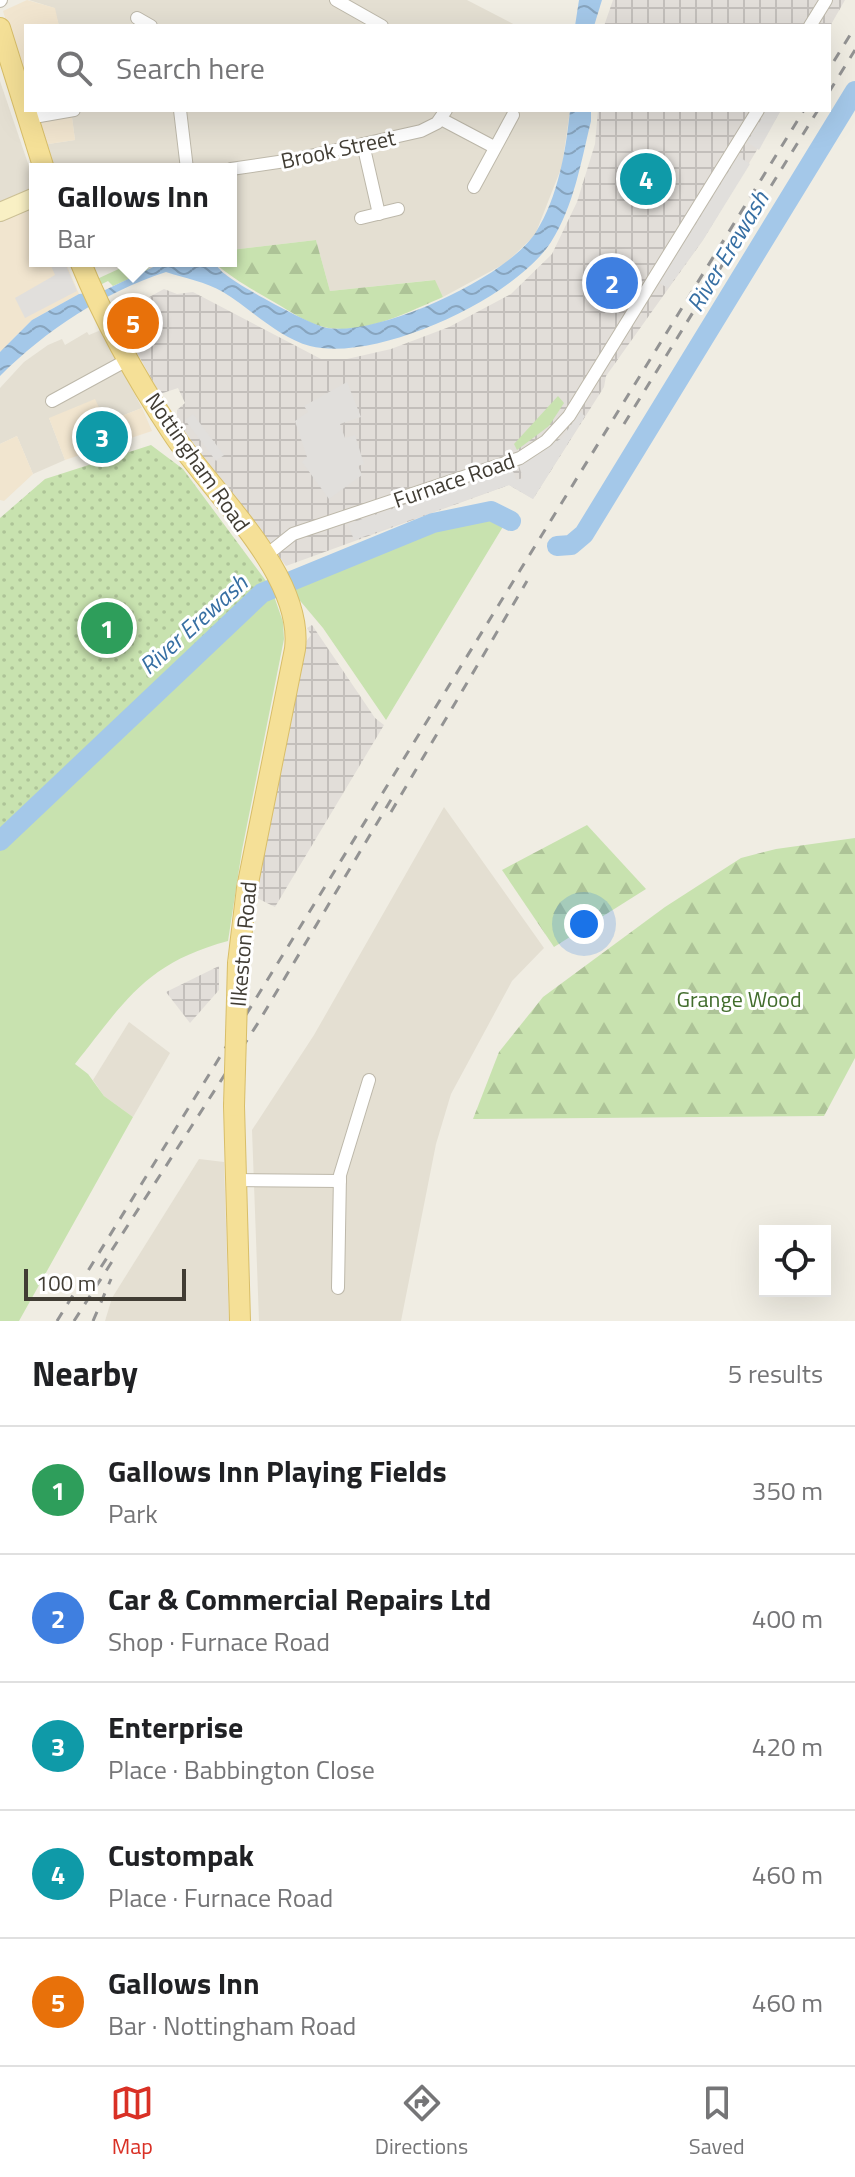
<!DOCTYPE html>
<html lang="en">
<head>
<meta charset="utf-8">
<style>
  body { margin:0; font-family:"Titillium Web",sans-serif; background:#f2f2f2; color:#202124 }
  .controls { position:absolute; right:24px; bottom:24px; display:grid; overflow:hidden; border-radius:0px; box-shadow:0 8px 32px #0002 }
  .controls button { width:72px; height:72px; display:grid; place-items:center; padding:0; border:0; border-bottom:2px solid #e0e0e0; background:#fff; color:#202124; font:40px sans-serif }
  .scale { position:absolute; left:24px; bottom:20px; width:162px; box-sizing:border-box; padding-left:8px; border:4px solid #413d34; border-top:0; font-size:22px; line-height:28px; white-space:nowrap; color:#413d34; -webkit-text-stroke:6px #fff; paint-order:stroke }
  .you { position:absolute; left:584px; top:924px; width:28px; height:28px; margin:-20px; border:6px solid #fff; border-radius:50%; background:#1a73e8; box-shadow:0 0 0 12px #1a73e833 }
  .badge { display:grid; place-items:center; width:52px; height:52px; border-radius:50%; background:#d93025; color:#fff; font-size:26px; font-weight:700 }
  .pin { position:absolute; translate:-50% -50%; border:4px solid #fff; box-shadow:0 2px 8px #0006 }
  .popup { position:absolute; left:29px; top:163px; width:208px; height:104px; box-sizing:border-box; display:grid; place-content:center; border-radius:0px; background:#fff; filter:drop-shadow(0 2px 6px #0005); font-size:26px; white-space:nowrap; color:#757577 }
  .popup b { font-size:30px; color:#202124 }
  .popup::after { content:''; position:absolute; left:50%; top:100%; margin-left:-16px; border:16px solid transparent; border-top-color:#fff }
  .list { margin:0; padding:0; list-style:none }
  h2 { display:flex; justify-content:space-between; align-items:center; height:104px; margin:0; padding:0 32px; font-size:34px }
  h2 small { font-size:26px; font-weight:400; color:#757577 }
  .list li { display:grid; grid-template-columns:52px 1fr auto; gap:24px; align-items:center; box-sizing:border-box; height:128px; padding:0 32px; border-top:2px solid #e0e0e0 }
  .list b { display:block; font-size:30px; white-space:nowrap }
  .list p { margin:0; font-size:26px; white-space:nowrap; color:#757577 }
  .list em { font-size:26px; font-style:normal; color:#757577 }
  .icon { flex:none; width:44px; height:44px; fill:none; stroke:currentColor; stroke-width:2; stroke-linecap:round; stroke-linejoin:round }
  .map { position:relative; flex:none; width:855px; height:1321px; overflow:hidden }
  .search { position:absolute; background:#fff; box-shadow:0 8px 32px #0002; left:24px; right:24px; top:24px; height:88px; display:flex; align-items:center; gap:20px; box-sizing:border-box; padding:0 28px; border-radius:0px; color:#757577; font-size:30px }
  .sheet { height:744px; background:#fff }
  nav { display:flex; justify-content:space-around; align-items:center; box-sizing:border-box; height:112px; border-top:2px solid #e0e0e0; background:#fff; font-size:22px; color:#757577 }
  nav a { display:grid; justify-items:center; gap:4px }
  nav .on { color:#d93025 }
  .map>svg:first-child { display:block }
</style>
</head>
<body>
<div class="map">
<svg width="855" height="1321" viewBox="0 0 855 1321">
  <defs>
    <pattern id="industrial-grid" width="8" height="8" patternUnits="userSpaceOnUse" patternTransform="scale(2)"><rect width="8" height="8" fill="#e2ded9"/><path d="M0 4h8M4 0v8" fill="none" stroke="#c3bfbb"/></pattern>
    <pattern id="forest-firs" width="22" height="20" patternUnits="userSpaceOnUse" patternTransform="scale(2)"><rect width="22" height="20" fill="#c8e2af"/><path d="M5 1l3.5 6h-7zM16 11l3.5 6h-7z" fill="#adc397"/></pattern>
    <pattern id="park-dots" width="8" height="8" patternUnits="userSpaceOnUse" patternTransform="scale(2)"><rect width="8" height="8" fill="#c8e2af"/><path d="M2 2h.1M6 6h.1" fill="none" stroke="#adc397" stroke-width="1.8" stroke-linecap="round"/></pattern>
    <pattern id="water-waves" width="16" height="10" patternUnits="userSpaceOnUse" patternTransform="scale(2)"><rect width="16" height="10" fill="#a4c8e9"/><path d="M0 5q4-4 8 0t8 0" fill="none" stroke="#87a4be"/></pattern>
  </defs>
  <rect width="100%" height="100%" fill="#f0ede3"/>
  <!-- residential -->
  <g fill="#e4dfd2">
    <path d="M29 0H467L517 26H59L54 8Z"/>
    <path d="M0 81 35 184V208L0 223Z"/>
    <path d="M71 110H570L562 166 535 235 506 263 443 297 434 280 330 291 316 240 231 250V169H51L42 145 75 140Z"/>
    <path d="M101 330 142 408 106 422 49 418 65 460 33 474 17 436 0 444V388L24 362 48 345 62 339 65 345 87 332 89 335Z"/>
    <path d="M444 807 544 948 512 981 451 1094 436 1144 401 1321H259L252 1130 314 1035Z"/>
    <path d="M129 1022 170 1053 133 1117 104 1096 93 1080Z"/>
    <path d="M199 1159 224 1162 229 1321H105L112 1298Z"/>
  </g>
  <!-- commercial -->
  <g fill="#f1e5cf">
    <path d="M27 0 55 8 59 26H26V86L3 11Z"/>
    <path d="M33 110H71L75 140 42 145Z"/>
    <path d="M35 208V261H65L79 294 32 320 0 352V223Z"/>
    <path d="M95 399 106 422 142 408 152 431 65 460 49 418Z"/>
    <path d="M17 436 33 474 4 501 0 500V444Z"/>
  </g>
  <!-- industrial -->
  <g fill="url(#industrial-grid)">
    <path d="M613 0H845L829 28 604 26Z"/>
    <path d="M598 110H781L703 240 606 376 604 387 533 499 509 485 286 566 177 422V410L185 403 178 388 160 394 136 351 160 338 140 302 164 289 177 294 193 292 321 359H347L391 349 449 327 511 294 552 254 577 202 595 144Z"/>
    <path d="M312 625 375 718 384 725 275 907 253 896 301 648 311 635 307 628Z"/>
    <path d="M219 966V990L190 1023 166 992Z"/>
  </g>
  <!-- grass -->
  <g fill="#c8e2af">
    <path d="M136 261H152L147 271 113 286 108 281 100 285 97 279Z"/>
    <path d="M558 396 564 403 549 426 517 450 514 444Z"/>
    <path d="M483 516 504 525 386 720 323 628 291 590 384 549Z"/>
    <path d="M274 596 283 622 284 639 242 850 228 941C146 963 125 1001 75 1064L88 1074 104 1096 133 1117 19 1321H0V849L252 609Z"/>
  </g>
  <!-- forest -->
  <g fill="url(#forest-firs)">
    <path d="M316 240 330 291 435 280 443 297C408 312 363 336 324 327 306 323 290 311 274 302 250 288 233 279 212 261H231V250Z"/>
    <path d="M587 825 646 889 554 947 502 870Z"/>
    <path d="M855 838V1058L824 1116 473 1119 499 1052 543 997 665 907 741 858 776 849Z"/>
  </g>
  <!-- park -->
  <path fill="url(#park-dots)" d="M151 445 183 469 266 581 247 594 195 650 0 834V518L45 479Z"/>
  <!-- parking -->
  <g fill="#e1dfdc">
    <path d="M767 110H781L759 150 747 142Z"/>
    <path d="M738 156 750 164 703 240 668 288 659 283Z"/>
    <path d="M49 261H64L77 291 25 318 15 298 55 275Z"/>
    <path d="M347 382 361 417 340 424 345 438 355 435 364 464 358 466 362 475 329 499 302 462 307 457 295 421 308 412 304 406Z"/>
    <path d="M580 412 585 416 533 499 509 485 354 540 348 524 512 468 516 480 523 478 519 466 562 438Z"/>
    <path d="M193 414 224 455 216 461 185 420Z"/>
  </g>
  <!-- water -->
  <g fill="url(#water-waves)">
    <path d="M579 0H602L594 26H575Z"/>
    <path d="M570 110H591V121C581 162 574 206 551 242 515 298 377 363 310 346 278 337 251 309 223 292 206 282 184 278 166 272 103 293 47 329 0 376V352L32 320 79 294 103 291 166 261H212C217 265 220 271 225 274 239 286 310 325 327 328 380 336 508 277 536 232 558 197 566 151 570 110Z"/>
  </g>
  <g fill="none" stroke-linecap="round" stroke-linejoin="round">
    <!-- river -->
    <g stroke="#a4c8e9" stroke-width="20">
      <path d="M557 546 571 545 584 534 855 91"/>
      <path d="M0 841 262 593 433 523 491 511 511 521"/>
    </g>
    <!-- street casing -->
    <g stroke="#bdb8aa" stroke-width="14">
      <g id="street">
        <path d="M336 0 382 26"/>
        <path d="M0 1 1 0"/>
        <path d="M137 18 151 26"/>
        <path d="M810 26 826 0"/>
        <path d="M180 110 187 169"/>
        <path d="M28 118 74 110"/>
        <path d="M441 119 494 147"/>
        <path d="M363 144 379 214"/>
        <path d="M231 169 292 160 421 131 437 123 446 110"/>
        <path d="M474 187 513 115"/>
        <path d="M361 218 398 209"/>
        <path d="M52 401 129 359"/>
        <path d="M264 557 293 534 520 458 546 441 569 416 758 110"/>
        <path d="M234 1180 340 1181"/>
        <path d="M338 1288 340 1175 369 1080"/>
      </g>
    </g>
    <!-- secondary casing -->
    <g stroke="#cdc196" stroke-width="20">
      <path id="secondary" d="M0 212 35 197"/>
    </g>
    <!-- primary casing -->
    <g stroke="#d8be69" stroke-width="22">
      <g id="primary">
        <path d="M0 28 44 169"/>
        <path d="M80 261C104 320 138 381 173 434 212 493 304 574 295 649L247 888 238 963"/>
        <path d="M234 1106 240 1321"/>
      </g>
    </g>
    <!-- street -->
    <use href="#street" stroke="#fff" stroke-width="12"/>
    <!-- secondary -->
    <use href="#secondary" stroke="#f9f0c4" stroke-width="18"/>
    <!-- primary -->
    <use href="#primary" stroke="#f5e097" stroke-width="20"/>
    <!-- rail -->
    <g stroke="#939393" stroke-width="3" stroke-dasharray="10 10" stroke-linecap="butt">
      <path d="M834 61 855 27"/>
      <path d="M829 92 855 50"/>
      <path d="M624 424 818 110"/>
      <path d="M391 812 527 581"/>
      <path d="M101 1267 258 1023 392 798"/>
      <path d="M57 1321 804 110"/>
      <path d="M74 1321 113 1260"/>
      <path d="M93 1321 111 1279"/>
    </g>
    <!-- primary-bridge casing -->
    <g stroke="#d8be69" stroke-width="22" stroke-linecap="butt">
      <path id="primary-bridge" d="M234 1106 238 963"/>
    </g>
    <!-- primary-bridge -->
    <use href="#primary-bridge" stroke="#f5e097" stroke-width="20"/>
  </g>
  <g text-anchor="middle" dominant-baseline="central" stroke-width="6" stroke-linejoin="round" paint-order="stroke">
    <!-- street labels -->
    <g font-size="22" fill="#413d34" stroke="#fff">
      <text transform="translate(338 149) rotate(-12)">Brook Street</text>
      <text transform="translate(198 462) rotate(55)">Nottingham Road</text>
      <text transform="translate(454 480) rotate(-19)">Furnace Road</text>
      <text transform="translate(243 944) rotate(-85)">Ilkeston Road</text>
    </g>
    <!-- park labels -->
    <g font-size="22" fill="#426d2d" stroke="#fff">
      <text x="739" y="999">Grange Wood</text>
    </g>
    <!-- water labels -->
    <g font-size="24" font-style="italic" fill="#376fa3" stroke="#fff">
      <text transform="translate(727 251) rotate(-59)">River Erewash</text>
      <text transform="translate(193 624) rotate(-42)">River Erewash</text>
    </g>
  </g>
</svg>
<div class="controls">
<button><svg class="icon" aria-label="locate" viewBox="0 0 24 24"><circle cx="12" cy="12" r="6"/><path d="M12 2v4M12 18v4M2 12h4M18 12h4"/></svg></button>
</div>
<div class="scale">100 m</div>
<div class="you"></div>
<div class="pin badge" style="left:107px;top:628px;background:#2e9e5b">1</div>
<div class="pin badge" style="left:612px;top:283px;background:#3f7fe0">2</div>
<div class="pin badge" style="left:102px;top:437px;background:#0f9aa8">3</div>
<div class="pin badge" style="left:646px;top:179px;background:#0f9aa8">4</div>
<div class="pin badge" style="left:133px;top:323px;background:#e8710a">5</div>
<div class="popup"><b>Gallows Inn</b>Bar</div>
<div class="search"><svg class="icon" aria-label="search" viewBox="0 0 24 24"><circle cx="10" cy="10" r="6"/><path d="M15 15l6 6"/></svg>Search here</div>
</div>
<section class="sheet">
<h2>Nearby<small>5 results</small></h2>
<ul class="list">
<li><span class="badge" style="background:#2e9e5b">1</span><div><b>Gallows Inn Playing Fields</b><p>Park</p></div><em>350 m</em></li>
<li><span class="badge" style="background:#3f7fe0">2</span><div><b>Car &amp; Commercial Repairs Ltd</b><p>Shop · Furnace Road</p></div><em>400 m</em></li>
<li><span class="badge" style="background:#0f9aa8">3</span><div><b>Enterprise</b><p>Place · Babbington Close</p></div><em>420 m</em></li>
<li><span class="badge" style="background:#0f9aa8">4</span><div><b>Custompak</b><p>Place · Furnace Road</p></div><em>460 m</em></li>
<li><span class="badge" style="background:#e8710a">5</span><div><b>Gallows Inn</b><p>Bar · Nottingham Road</p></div><em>460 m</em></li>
</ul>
</section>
<nav>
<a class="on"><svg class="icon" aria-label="map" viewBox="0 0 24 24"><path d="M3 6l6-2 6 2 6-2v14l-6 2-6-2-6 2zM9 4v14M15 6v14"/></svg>Map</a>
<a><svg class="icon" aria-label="directions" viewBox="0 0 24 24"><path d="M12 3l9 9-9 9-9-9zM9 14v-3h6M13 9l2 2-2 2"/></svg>Directions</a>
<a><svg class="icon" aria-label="saved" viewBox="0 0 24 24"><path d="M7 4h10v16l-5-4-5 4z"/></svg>Saved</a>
</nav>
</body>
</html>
